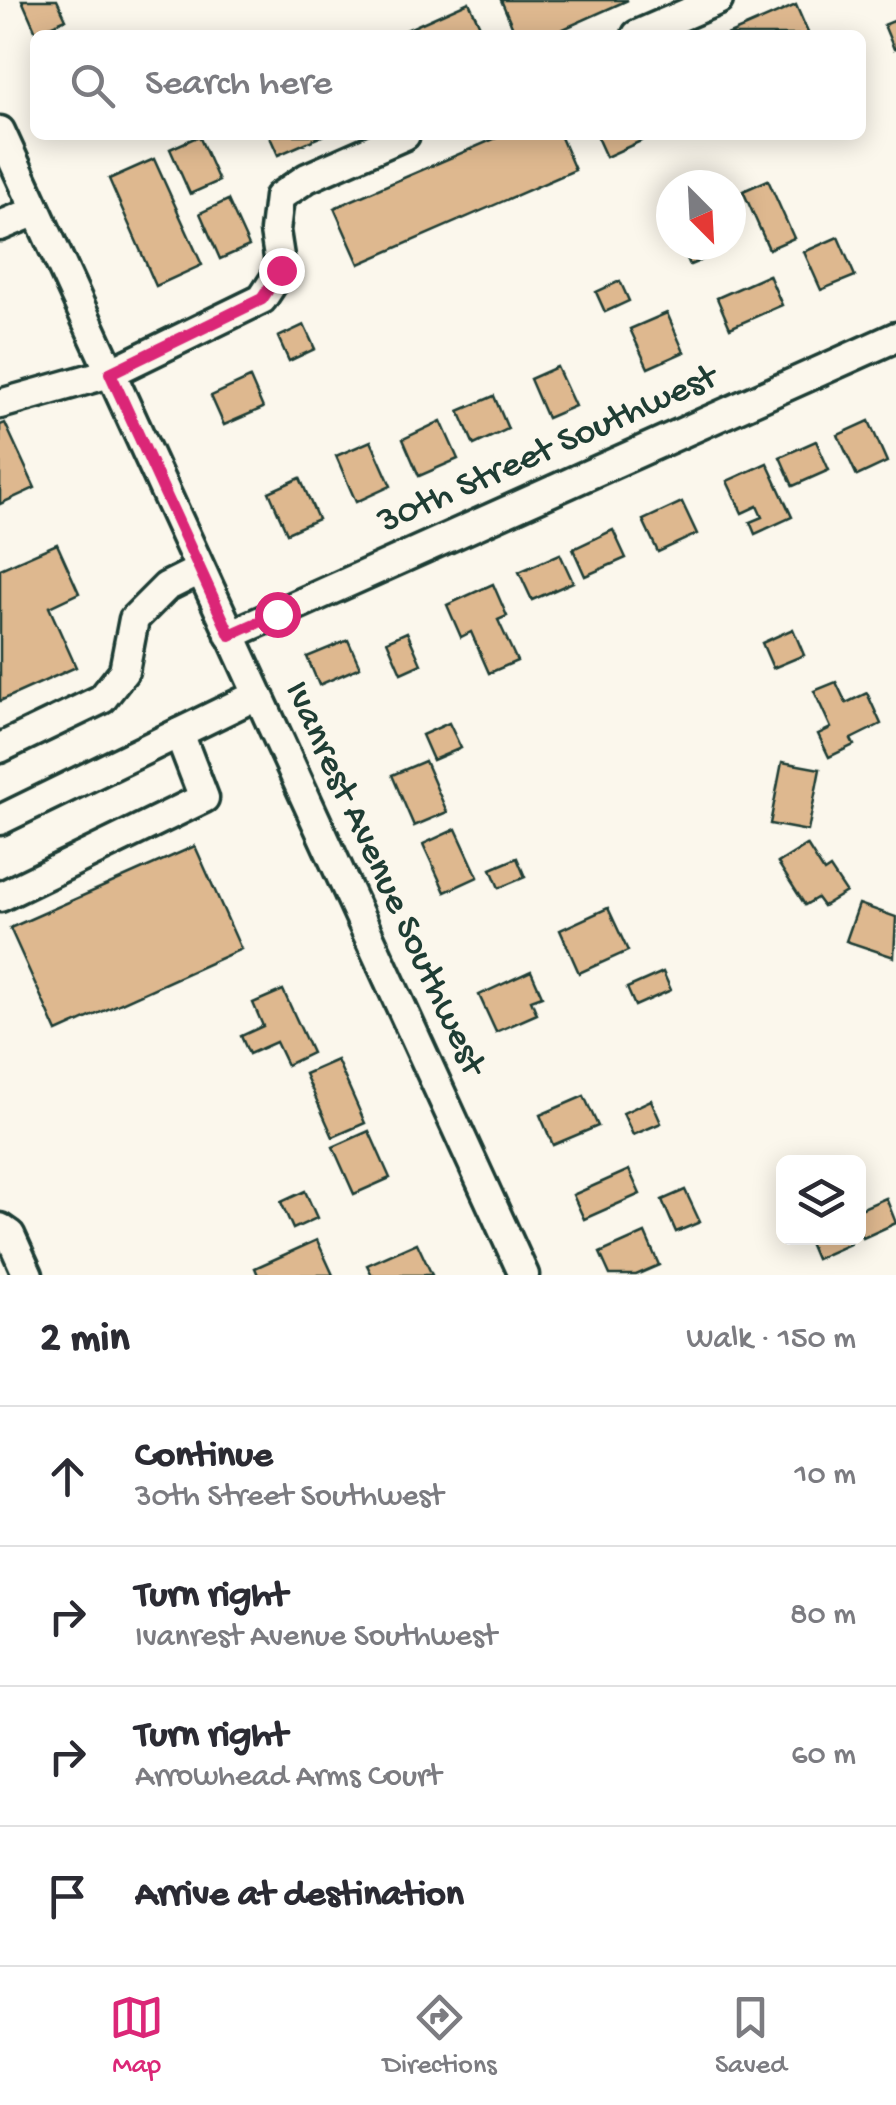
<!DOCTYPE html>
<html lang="en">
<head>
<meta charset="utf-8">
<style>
  body { margin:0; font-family:"Gochi Hand",sans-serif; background:#f7f7f7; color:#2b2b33 }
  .controls { position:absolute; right:30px; bottom:30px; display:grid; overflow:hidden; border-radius:15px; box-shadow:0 5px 25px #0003 }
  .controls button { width:90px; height:90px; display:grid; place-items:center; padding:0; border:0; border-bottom:2px solid #e1e1e2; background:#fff; color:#2b2b33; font:50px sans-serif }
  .compass { position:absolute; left:656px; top:170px; width:90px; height:90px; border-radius:50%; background:#fff; box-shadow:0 5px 25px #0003; rotate:156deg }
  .stop { position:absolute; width:30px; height:30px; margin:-22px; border:8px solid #db2777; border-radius:50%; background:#fff }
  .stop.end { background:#db2777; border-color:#fff; box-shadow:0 2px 10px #0008 }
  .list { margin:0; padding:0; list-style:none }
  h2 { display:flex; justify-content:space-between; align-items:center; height:130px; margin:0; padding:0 40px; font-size:42px }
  h2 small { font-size:32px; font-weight:400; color:#7c7c81 }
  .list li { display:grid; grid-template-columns:65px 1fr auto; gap:30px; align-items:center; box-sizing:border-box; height:140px; padding:0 40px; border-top:2px solid #e1e1e2 }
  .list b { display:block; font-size:38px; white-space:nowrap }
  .list p { margin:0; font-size:32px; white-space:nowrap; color:#7c7c81 }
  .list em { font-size:32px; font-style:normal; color:#7c7c81 }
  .icon { flex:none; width:55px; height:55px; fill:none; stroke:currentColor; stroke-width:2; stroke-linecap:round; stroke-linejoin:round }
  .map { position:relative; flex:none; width:896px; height:1275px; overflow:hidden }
  .search { position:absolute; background:#fff; box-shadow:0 5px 25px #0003; left:30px; right:30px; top:30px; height:110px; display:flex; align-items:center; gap:25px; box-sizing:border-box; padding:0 35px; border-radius:15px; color:#7c7c81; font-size:38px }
  .sheet { height:690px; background:#fff }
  nav { display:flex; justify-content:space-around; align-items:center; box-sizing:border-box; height:140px; border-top:2px solid #e1e1e2; background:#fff; font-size:28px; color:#7c7c81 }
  nav a { display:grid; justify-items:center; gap:5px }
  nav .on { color:#db2777 }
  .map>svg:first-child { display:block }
</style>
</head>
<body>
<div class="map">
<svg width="896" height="1275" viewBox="0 0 896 1275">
  <rect width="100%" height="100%" fill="#fbf7ec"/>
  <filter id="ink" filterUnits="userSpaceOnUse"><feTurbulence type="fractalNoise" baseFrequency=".01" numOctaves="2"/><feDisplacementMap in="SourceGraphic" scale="20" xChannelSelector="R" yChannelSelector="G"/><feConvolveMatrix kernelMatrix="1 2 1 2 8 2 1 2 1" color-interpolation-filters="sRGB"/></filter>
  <g filter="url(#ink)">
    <!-- building -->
    <g fill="#deb88f" stroke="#1f3d34" stroke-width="2.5">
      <path d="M22 0H57L66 19 36 32Z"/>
      <path d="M501 0H628L550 35H516Z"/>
      <path d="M469 2 484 35H395Z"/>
      <path d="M796 5 809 35H727Z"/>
      <path d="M896 20V48L894 49 884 25Z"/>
      <path d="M269 135H324L278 155Z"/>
      <path d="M503 135H560L575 170 359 264 334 208Z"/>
      <path d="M596 135H654L606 157Z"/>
      <path d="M199 136 219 181 190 194 170 149Z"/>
      <path d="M154 159 202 265 156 286 109 179Z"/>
      <path d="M768 180 794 238 769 249 743 191Z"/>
      <path d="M228 200 249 246 220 259 200 213Z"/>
      <path d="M838 237 855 276 821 290 804 252Z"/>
      <path d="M681 245H712L716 254 690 265Z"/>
      <path d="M769 275 782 305 730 328 717 298Z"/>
      <path d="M620 281 629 301 605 312 596 292Z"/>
      <path d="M667 313 684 352 648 368 630 329Z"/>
      <path d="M304 325 315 349 289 361 278 337Z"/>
      <path d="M557 367 575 406 547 418 530 379Z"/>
      <path d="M250 378 263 408 224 425 211 396Z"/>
      <path d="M494 396 508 429 474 445 459 411Z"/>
      <path d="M441 421 458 459 419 476 403 439Z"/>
      <path d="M869 421 887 462 857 476 838 435Z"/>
      <path d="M5 423 35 488 0 504V425Z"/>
      <path d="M371 441 391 486 356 502 336 456Z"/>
      <path d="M816 441 829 470 793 486 780 457Z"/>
      <path d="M767 463 792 517 755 534 750 522 762 517 757 506 742 513 727 481Z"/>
      <path d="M300 478 318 519 287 533 269 492Z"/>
      <path d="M682 502 697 534 658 552 643 520Z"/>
      <path d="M613 530 626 558 585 576 573 549Z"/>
      <path d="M57 544 79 593 49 607 76 667 0 701V569Z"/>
      <path d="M560 554 573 582 532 600 519 572Z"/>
      <path d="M493 584 507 616 498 620 517 661 489 673 471 632 461 637 447 605Z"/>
      <path d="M793 629 804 655 773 668 762 643Z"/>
      <path d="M407 632 421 664 401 673 387 641Z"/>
      <path d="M348 640 360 667 319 685 307 657Z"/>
      <path d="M836 682 846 703 867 693 881 724 851 739 854 745 829 757 818 734 831 728 814 691Z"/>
      <path d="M449 723 461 748 433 760 422 735Z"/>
      <path d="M425 761 447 812 414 826 392 775Z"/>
      <path d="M782 762 820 769 808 831 770 824Z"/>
      <path d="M456 829 478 877 445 892 423 844Z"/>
      <path d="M807 845 824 872 830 868 846 892 823 906 817 898 805 905 778 863Z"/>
      <path d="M195 846 241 949 57 1032 10 928Z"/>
      <path d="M517 858 525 877 499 888 491 869Z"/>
      <path d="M859 904 896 917 894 957 846 941Z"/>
      <path d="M608 908 628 951 579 973 560 930Z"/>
      <path d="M531 971 542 996 531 1000 537 1014 496 1032 479 995Z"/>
      <path d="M663 972 671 990 635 1006 627 988Z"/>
      <path d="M283 990 312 1053 287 1065 276 1042 249 1054 241 1036 263 1026 253 1003Z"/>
      <path d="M337 1060 365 1123 333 1137 305 1074Z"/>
      <path d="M584 1096 598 1126 553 1145 540 1115Z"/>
      <path d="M651 1100 661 1123 633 1135 623 1113Z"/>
      <path d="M369 1131 390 1178 354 1194 333 1147Z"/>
      <path d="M629 1170 640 1194 584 1219 573 1195Z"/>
      <path d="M685 1190 700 1222 676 1232 662 1200Z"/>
      <path d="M305 1191 317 1218 293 1229 281 1202Z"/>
      <path d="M886 1198 896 1223 863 1238 858 1227V1210Z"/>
      <path d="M645 1233 659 1265 636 1275H610L600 1253Z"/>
      <path d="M807 1238H847L850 1244 816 1259Z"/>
      <path d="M317 1240 333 1275H258L255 1268Z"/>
      <path d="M417 1243 432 1275H372L367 1265Z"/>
    </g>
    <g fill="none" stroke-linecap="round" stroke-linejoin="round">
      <!-- minor casing -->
      <g stroke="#1f3d34" stroke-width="35">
        <g id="minor">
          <path d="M637 35 718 0"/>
          <path d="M0 131 524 1275"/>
          <path d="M0 226 36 211"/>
          <path d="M0 404 110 373 262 299 281 270 275 231 279 197 307 178 405 135"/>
          <path d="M230 635 896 337"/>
          <path d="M0 748 102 699 124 671 134 619 166 587 200 570"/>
          <path d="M0 820 257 695"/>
          <path d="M0 897 204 798 179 733"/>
          <path d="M0 1228 10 1235 28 1275"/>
        </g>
      </g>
      <!-- minor -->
      <use href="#minor" stroke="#fbf7ec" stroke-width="28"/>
    </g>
  </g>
  <g fill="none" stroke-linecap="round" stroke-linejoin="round" filter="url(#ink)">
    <!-- route -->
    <path stroke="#db2777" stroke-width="12" d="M277 614 230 635 110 373 262 299 281 270"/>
  </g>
  <g text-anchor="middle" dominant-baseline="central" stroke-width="8" stroke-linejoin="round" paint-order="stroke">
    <!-- street labels -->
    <g font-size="38" fill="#1f3d34" stroke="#fbf7ec">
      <text transform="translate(548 451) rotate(-24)">30th Street Southwest</text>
      <text transform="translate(383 879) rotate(65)">Ivanrest Avenue Southwest</text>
    </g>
  </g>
</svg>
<div class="controls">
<button><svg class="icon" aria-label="layers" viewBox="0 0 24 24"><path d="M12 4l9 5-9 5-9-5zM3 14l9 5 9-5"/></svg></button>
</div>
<svg class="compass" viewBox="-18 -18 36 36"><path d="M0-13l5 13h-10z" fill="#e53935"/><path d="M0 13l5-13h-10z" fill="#7c7c81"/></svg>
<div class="stop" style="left:277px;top:614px"></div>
<div class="stop end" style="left:281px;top:270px"></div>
<div class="search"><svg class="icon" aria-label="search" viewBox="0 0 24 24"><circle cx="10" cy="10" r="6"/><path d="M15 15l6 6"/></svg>Search here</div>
</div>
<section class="sheet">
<h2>2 min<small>Walk · 150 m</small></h2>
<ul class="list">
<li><svg class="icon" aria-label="ahead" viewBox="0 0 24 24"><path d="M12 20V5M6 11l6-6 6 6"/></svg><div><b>Continue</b><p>30th Street Southwest</p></div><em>10 m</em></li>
<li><svg class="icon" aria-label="right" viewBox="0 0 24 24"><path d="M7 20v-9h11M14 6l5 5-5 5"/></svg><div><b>Turn right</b><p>Ivanrest Avenue Southwest</p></div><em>80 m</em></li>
<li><svg class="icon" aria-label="right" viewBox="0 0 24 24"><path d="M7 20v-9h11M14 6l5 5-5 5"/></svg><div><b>Turn right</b><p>Arrowhead Arms Court</p></div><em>60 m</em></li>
<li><svg class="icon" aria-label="arrive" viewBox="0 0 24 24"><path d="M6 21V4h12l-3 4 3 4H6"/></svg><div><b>Arrive at destination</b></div></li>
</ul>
</section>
<nav>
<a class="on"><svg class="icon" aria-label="map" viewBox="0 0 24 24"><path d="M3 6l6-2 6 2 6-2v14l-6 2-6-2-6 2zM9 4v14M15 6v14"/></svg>Map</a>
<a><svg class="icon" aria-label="directions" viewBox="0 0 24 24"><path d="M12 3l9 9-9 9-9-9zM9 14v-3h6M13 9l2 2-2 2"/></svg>Directions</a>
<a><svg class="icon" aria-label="saved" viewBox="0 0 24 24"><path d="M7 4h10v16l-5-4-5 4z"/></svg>Saved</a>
</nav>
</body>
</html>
